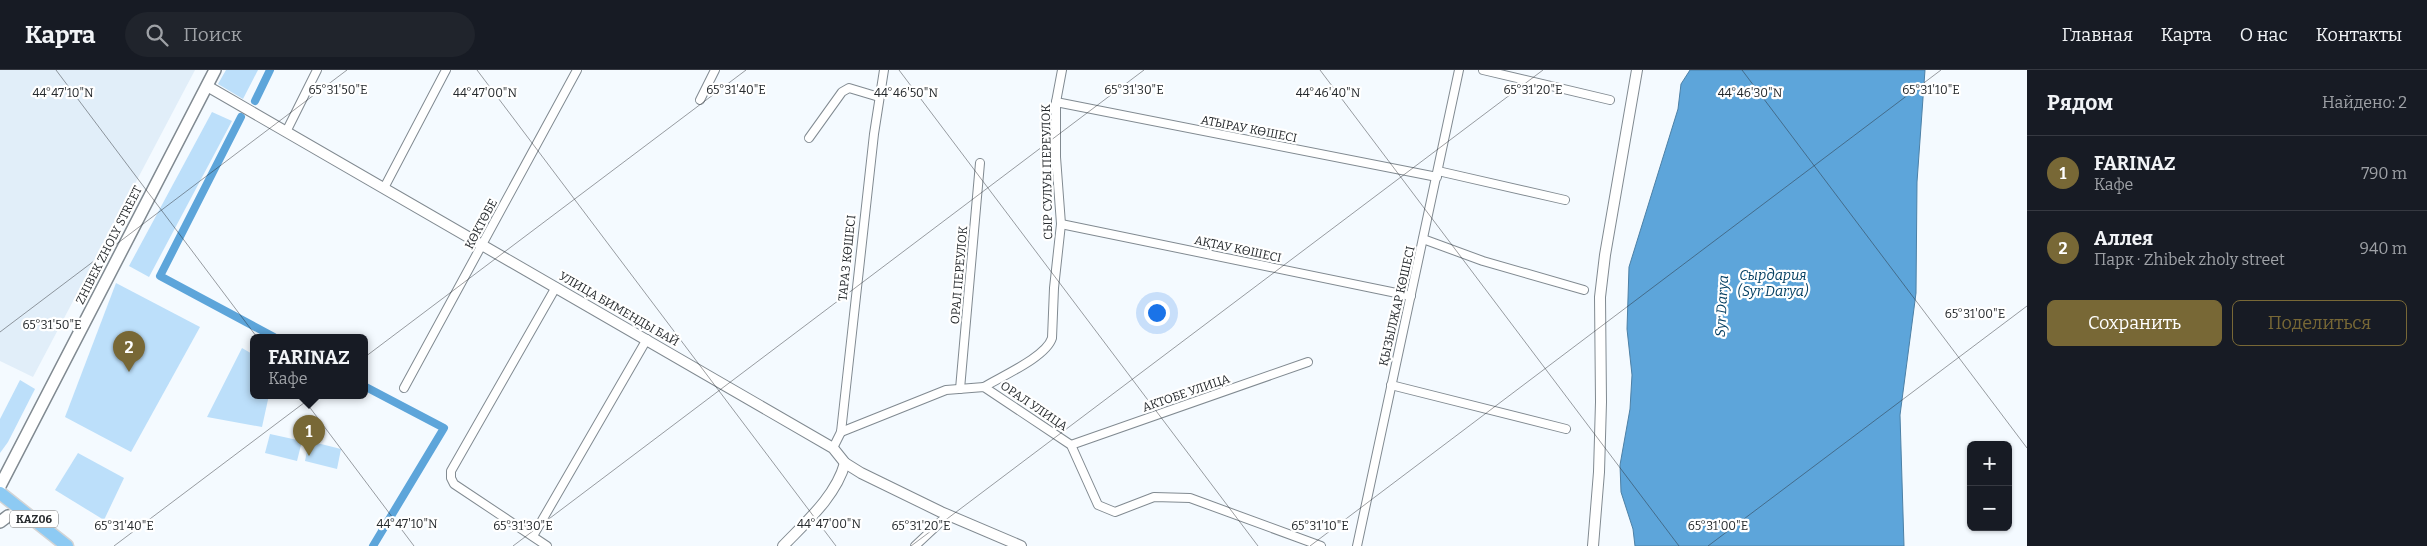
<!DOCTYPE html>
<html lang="ru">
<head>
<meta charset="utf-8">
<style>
  body { margin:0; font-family:Bitter,serif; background:#20242c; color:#f1f3f6 }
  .controls { position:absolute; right:15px; bottom:15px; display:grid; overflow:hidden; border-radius:8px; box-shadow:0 1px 4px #0004 }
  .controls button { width:45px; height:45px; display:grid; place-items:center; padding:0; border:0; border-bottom:1px solid #363941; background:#171b24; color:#f1f3f6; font:25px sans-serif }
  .you { position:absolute; left:1156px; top:242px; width:18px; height:18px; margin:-12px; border:4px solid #fff; border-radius:50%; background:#1a73e8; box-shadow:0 0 0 8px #1a73e833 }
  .badge { display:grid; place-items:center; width:32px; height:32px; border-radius:50%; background:#786836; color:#fff; font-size:16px; font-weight:700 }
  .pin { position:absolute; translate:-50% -41px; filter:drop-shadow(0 1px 2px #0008) }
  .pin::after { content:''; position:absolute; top:26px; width:18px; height:15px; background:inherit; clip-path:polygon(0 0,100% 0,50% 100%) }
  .popup { position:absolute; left:250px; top:264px; width:118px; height:65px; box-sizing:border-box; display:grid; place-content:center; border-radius:8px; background:#171b24; filter:drop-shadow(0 1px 4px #0005); font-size:16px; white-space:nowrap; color:#9ea1a6 }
  .popup b { font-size:19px; color:#f1f3f6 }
  .popup::after { content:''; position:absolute; left:50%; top:100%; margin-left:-10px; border:10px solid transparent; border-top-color:#171b24 }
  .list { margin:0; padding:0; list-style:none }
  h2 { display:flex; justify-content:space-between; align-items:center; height:65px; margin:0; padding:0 20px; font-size:21px }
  h2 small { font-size:16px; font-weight:400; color:#9ea1a6 }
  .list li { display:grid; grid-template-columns:32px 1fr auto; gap:15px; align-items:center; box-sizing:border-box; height:75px; padding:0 20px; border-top:1px solid #363941 }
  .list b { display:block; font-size:19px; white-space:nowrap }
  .list p { margin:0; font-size:16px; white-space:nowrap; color:#9ea1a6 }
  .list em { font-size:16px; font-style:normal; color:#9ea1a6 }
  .actions { display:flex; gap:10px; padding:15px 20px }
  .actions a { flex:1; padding:11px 0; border:1px solid #786836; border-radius:8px; text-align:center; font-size:18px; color:#786836 }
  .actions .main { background:#786836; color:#fff }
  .icon { flex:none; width:28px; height:28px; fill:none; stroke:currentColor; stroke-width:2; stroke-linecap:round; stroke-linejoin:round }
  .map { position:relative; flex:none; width:2027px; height:476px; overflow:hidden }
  header { display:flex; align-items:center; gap:30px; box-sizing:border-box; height:70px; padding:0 25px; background:#171b24; border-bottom:1px solid #363941 }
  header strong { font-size:24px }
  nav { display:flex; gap:28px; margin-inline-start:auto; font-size:18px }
  .search { width:350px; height:45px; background:#20242c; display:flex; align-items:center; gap:12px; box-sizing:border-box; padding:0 18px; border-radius:28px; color:#9ea1a6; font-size:19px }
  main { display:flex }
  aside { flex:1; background:#171b24 }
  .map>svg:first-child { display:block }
</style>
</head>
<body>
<header>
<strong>Карта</strong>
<div class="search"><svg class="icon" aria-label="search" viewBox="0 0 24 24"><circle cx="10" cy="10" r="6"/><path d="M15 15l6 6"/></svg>Поиск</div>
<nav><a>Главная</a><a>Карта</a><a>О нас</a><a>Контакты</a></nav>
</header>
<main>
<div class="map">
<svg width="2027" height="476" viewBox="0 0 2027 476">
  <rect width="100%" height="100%" fill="#f4faff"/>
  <!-- built -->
  <path fill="#e1eef9" d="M0 0H195L33 307 0 291Z"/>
  <!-- green -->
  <g fill="#bcdffa">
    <path d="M226 0H258L243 29 218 14Z"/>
    <path d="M212 42 232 51 149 207 129 196Z"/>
    <path d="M116 213 200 257 131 382 65 347Z"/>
    <path d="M242 278 254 285V325H269L262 357 207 347Z"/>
    <path d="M20 310 35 319 8 372 0 383V349Z"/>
    <path d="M270 364 302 371 297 391 265 383Z"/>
    <path d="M309 371 341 379 337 399 305 391Z"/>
    <path d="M78 383 124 408 104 450 55 420Z"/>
  </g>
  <!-- water -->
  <path fill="#5da5da" stroke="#4c80a6" d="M1690 0H1925L1917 112 1916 223 1900 345 1904 476H1635L1633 459 1621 422 1620 395 1630 339 1632 305 1627 259 1629 197 1678 39 1681 14Z"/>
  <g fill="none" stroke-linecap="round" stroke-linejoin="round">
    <!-- canal -->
    <g stroke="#5da5da" stroke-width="8">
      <path d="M255 31 270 0"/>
      <path d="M241 47 160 206 274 267"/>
      <path d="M364 316 444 358 373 476"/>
    </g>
    <!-- minor casing -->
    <g stroke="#818a91" stroke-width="10">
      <g id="minor">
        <path d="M1483 0 1610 30"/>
        <path d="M700 30 715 0"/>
        <path d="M1056 32 1437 107"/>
        <path d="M286 62 317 0"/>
        <path d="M809 68 842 22 849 18 879 27"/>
        <path d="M1438 101 1565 130"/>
        <path d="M384 118 446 0"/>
        <path d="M1061 154 1411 226"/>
        <path d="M1423 169 1483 191 1584 220"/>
        <path d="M1391 315 1566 359"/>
        <path d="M984 317C1002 306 1046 287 1052 268L1054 218 1061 154 1056 87V32L1062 0"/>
        <path d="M404 318 577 0"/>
        <path d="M960 319 980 93"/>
        <path d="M841 362 946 320 984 317 1071 375 1098 435 1115 442 1154 427 1190 428 1321 476"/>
        <path d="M1071 375 1308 292"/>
        <path d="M833 378 841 362 874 64 884 0"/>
        <path d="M533 466 647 269"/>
        <path d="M547 476 454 414 451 408V401L556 217"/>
        <path d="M915 476 948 445"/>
        <path d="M1357 476 1459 0"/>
      </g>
    </g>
    <!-- tertiary casing -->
    <g stroke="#818a91" stroke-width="12">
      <g id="tertiary">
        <path d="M207 16 833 378 845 393 861 403 941 442 1021 476"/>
        <path d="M783 476C806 452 836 426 845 393"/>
        <path d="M1593 476 1599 402 1601 332 1600 227 1605 185 1637 0"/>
      </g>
    </g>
    <!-- secondary casing -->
    <g stroke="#818a91" stroke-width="14">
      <g id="secondary">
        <path d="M0 416 215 0"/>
        <path d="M0 452 8 446 26 444"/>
      </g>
    </g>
    <!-- primary casing -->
    <g stroke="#d3d4d5" stroke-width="15">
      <path id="primary" d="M0 423 67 476"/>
    </g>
    <!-- minor -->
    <use href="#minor" stroke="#fff" stroke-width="8"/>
    <!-- tertiary -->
    <use href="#tertiary" stroke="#fff" stroke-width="10"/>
    <!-- secondary -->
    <use href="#secondary" stroke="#fff" stroke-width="11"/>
    <!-- primary -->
    <use href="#primary" stroke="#8dcaf3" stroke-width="12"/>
  </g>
  <!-- ticks -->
  <path fill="none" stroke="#25292c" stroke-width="1" stroke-opacity="0.45" d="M56 0 414 476M477 0 836 476M899 0 1258 476M1320 0 1679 476M1742 0 2027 378M0 262 347 0M114 476 746 0M513 476 1144 0M911 476 1543 0M1310 476 1941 0M1708 476 2027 236"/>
  <g text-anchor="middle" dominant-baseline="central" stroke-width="4.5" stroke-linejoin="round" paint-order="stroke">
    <!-- shield labels -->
    <rect fill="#fff" stroke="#66696b" stroke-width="1" x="10" y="440.5" width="48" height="17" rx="4"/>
    <g font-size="11" font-weight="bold" fill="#25292c">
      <text x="34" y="449">KAZ06</text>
    </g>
    <!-- street labels -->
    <g font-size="12" fill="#25292c" stroke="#fff">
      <text transform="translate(1249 59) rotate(11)">АТЫРАУ КӨШЕСІ</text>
      <text transform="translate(1047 102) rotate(-91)">СЫР СУЛУЫ ПЕРЕУЛОК</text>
      <text transform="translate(481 154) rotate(-62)">КӨКТӨБЕ</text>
      <text transform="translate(109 175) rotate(-63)">ZHIBEK ZHOLY STREET</text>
      <text transform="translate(1238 179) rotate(12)">АҚТАУ КӨШЕСІ</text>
      <text transform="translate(847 188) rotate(-84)">ТАРАЗ КӨШЕСІ</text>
      <text transform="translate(959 205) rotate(-85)">ОРАЛ ПЕРЕУЛОК</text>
      <text transform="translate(1397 236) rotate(-77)">ҚЫЗЫЛЖАР КӨШЕСІ</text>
      <text transform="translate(619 239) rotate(30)">УЛИЦА БИМЕНДЫ БАЙ</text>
      <text transform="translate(1186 323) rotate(-19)">АКТОБЕ УЛИЦА</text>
      <text transform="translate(1034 336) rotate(34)">ОРАЛ УЛИЦА</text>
    </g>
    <!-- water labels -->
    <g font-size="14" font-style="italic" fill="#043f62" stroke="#fff">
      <text x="1773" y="205">Сырдария<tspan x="1773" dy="16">(Syr Darya)</tspan></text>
      <text transform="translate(1722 236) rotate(-87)">Syr Darya</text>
    </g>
  </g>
  <g font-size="12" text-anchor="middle" fill="#25292c" stroke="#fff" stroke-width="4.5" stroke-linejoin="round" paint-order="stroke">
    <text x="338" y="24">65°31'50"E</text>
    <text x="736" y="24">65°31'40"E</text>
    <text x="1134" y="24">65°31'30"E</text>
    <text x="1533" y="24">65°31'20"E</text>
    <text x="1931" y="24">65°31'10"E</text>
    <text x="63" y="27">44°47'10"N</text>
    <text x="485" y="27">44°47'00"N</text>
    <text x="906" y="27">44°46'50"N</text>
    <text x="1328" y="27">44°46'40"N</text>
    <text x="1750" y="27">44°46'30"N</text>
    <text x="1975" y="248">65°31'00"E</text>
    <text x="52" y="259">65°31'50"E</text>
    <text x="407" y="458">44°47'10"N</text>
    <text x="829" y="458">44°47'00"N</text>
    <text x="124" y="460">65°31'40"E</text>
    <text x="523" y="460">65°31'30"E</text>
    <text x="921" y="460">65°31'20"E</text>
    <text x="1320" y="460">65°31'10"E</text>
    <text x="1718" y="460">65°31'00"E</text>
  </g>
</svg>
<div class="controls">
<button>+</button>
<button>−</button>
</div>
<div class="you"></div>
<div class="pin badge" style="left:309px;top:386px">1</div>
<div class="popup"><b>FARINAZ</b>Кафе</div>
<div class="pin badge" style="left:129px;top:302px">2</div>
</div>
<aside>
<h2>Рядом<small>Найдено: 2</small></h2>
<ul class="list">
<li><span class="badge">1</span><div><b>FARINAZ</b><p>Кафе</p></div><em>790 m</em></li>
<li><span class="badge">2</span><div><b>Аллея</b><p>Парк · Zhibek zholy street</p></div><em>940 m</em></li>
</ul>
<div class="actions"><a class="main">Сохранить</a><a>Поделиться</a></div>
</aside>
</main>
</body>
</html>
